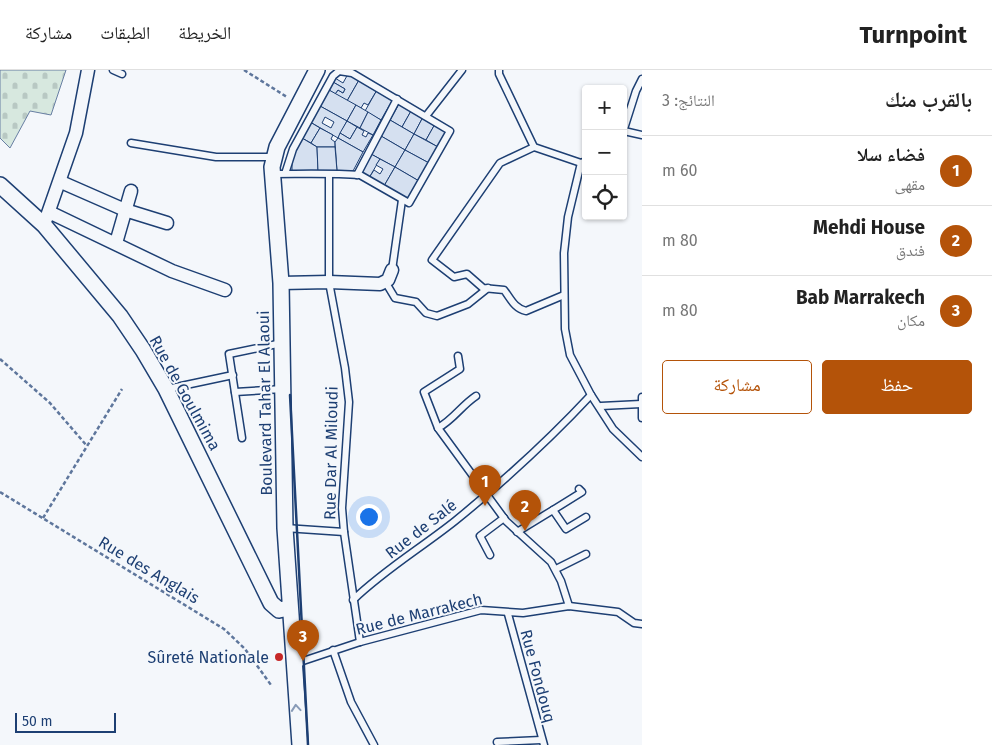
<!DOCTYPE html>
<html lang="ar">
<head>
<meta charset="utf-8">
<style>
  body { margin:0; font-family:"Fira Sans","Noto Naskh Arabic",sans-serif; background:#f2f2f2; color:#222; direction:rtl }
  .controls { position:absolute; right:15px; top:15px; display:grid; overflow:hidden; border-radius:5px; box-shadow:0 1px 4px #0004 }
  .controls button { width:45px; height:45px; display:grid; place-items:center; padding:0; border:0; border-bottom:1px solid #e0e0e0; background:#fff; color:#222; font:25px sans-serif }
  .scale { position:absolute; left:15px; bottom:12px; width:101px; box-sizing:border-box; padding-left:5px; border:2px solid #1d3f73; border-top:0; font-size:14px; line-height:18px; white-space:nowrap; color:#1d3f73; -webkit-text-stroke:4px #f4f7fb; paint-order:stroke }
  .you { position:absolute; left:368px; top:446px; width:18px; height:18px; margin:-12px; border:4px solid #fff; border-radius:50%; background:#1a73e8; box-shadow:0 0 0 8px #1a73e833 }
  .badge { display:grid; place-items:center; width:32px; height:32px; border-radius:50%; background:#b45309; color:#fff; font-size:16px; font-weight:700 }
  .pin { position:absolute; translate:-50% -41px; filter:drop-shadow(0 1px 2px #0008) }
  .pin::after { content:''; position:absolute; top:26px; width:18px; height:15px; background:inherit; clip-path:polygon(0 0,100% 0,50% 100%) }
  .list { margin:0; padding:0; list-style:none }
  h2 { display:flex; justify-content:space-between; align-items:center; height:65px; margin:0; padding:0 20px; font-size:21px }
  h2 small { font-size:16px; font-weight:400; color:#767676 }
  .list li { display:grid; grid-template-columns:32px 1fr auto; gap:15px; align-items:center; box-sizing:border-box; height:70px; padding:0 20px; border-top:1px solid #e0e0e0 }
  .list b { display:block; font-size:19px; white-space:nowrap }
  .list p { margin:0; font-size:16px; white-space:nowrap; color:#767676 }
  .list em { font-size:16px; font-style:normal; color:#767676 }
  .actions { display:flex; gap:10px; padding:15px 20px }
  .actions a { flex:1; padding:11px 0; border:1px solid #b45309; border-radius:5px; text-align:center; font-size:18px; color:#b45309 }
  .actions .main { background:#b45309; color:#fff }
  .icon { flex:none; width:28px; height:28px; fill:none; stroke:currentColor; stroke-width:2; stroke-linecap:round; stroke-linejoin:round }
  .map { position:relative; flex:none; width:642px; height:675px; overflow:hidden; direction:ltr }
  header { display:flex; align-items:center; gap:30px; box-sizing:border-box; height:70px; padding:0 25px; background:#fff; border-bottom:1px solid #e0e0e0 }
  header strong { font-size:24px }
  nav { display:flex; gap:28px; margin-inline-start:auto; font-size:18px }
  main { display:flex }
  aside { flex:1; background:#fff }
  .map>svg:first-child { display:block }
</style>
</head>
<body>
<header>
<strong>Turnpoint</strong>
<nav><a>الخريطة</a><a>الطبقات</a><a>مشاركة</a></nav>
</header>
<main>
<aside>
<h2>بالقرب منك<small>النتائج: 3</small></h2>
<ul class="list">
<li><span class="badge">1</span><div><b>فضاء سلا</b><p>مقهى</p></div><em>60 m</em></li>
<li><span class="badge">2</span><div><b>Mehdi House</b><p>فندق</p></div><em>80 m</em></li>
<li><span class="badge">3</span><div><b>Bab Marrakech</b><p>مكان</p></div><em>80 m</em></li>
</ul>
<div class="actions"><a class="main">حفظ</a><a>مشاركة</a></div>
</aside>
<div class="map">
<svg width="642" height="675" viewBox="0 0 642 675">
  <defs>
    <pattern id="cemetery-stones" width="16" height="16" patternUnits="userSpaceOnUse" patternTransform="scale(1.25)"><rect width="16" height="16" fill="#d7e8df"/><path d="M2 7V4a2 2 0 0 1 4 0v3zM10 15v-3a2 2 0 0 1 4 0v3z" fill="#b8c8c3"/></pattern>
  </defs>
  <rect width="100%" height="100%" fill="#f4f7fb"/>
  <!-- cemetery -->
  <path fill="url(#cemetery-stones)" stroke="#687fa3" d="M0 0H66L51 45 30 41 10 78 0 68Z"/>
  <!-- building -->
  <g fill="#d5e0f0" stroke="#1d3f73" fill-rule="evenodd">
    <path d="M348 4 359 10 347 31 335 24 338 20 343 23 345 19 333 12 335 8 343 13Z"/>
    <path d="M359 10 377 20 368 35 364 33 361 38 347 31Z"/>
    <path d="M333 12 345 19 343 23 338 20 335 24 329 20Z"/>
    <path d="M329 20 356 35 347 51 320 36Z"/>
    <path d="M377 20 393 29 381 50 365 41Z"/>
    <path d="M399 34 411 41 402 57 390 50Z"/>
    <path d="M356 35 368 42 360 58 347 51Z"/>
    <path d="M320 36 347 51 338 68 310 52ZM325 47 334 52 331 58 322 53Z"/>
    <path d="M411 41 423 47 414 64 402 57Z"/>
    <path d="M368 42 381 50 373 65 360 58Z"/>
    <path d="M423 47 435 54 426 70 414 64Z"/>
    <path d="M390 50 414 64 405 80 381 66Z"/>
    <path d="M347 51 357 57 350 69 340 63Z"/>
    <path d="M310 52 320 58 311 73 302 68Z"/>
    <path d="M435 54 444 59 445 64 438 77 426 70Z"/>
    <path d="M357 57 364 61 362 65 366 67 368 63 373 65 363 82 338 68 340 63 350 69Z"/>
    <path d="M320 58 333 65 331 69 335 72V77H317L311 73Z"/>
    <path d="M414 64 438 77 429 93 405 80Z"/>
    <path d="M381 66 405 80 395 97 371 84Z"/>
    <path d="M302 68 317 77 318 101 292 102V86Z"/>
    <path d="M338 68 363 82 353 101H337L335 72Z"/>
    <path d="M317 77H335L337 101H318Z"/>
    <path d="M405 80 429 93 419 111 395 97Z"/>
    <path d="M371 84 380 89 369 108 363 104 362 100Z"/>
    <path d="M380 89 395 97 384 116 369 108 374 100 380 104 383 99 376 95Z"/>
    <path d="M395 97 419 111 408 130 384 116Z"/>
  </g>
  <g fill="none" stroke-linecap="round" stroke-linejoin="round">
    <!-- service casing -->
    <g stroke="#1d3f73" stroke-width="9">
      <g id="service">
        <path d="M113 0 122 4"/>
        <path d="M499 0V4L534 77 581 93"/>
        <path d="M426 46 462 0"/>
        <path d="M624 61 642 65"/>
        <path d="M623 62 636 21 642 9"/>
        <path d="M131 73 216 87H274"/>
        <path d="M534 77 500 93 432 190 454 207 467 204 483 218 504 220C511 229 514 238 526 241L564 225"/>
        <path d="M586 91 581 93 568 147 564 183 565 259 570 285 591 325 613 359 642 387"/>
        <path d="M273 104C302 104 331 103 360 105L409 133 450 61 352 3 339 1 333 6 293 79 285 104"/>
        <path d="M329 105V212L345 298 349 332 342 438 344 462 360 572"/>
        <path d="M357 105 397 29"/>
        <path d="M392 200 402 130"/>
        <path d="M386 213 395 228 416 232 426 243 437 246 468 234 488 218"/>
        <path d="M458 286 460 299 424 322 438 358 506 451 551 492 561 511 569 536"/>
        <path d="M167 319 233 305"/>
        <path d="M235 322 283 319"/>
        <path d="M642 327V348"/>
        <path d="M601 336 641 334"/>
        <path d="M438 358C454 349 461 336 476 326"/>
        <path d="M242 368 229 284 282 273"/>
        <path d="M553 440 582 422 579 419"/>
        <path d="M285 458 344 462"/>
        <path d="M517 462 553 440 566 459 586 447"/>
        <path d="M490 485 480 466 504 448"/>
        <path d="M556 499 586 484"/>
        <path d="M353 530C384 500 421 478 455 451 503 412 549 370 591 325"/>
        <path d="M508 544 544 675"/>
        <path d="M333 580 351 632 374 675"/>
        <path d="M295 598 303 591 360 572 481 540 523 543 569 536 618 542 634 553 642 554"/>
        <path d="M497 672 541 670"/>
      </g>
    </g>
    <!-- minor casing -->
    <g stroke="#1d3f73" stroke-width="15">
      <g id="minor">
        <path d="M61 112 125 140 167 153"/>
        <path d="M49 142 172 201 225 220"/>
        <path d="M46 149 76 63 88 0"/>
        <path d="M116 173 131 121"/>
        <path d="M281 213 329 212 380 214 388 210 392 200"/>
      </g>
    </g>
    <!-- tertiary casing -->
    <g stroke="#1d3f73" stroke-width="18">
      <g id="tertiary">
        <path d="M0 115 44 155 120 246 143 280 166 319 271 533 279 540 289 538"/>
        <path d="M300 675 285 458 281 213 272 97 277 77 317 0"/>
      </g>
    </g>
    <!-- path -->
    <g stroke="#5e769c" stroke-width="2.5" stroke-dasharray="4 2.5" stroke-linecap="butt">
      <path d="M244 0 287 27"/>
      <path d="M0 289 50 333 87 376"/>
      <path d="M0 422 224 559 245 579 271 615"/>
      <path d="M43 448 122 319"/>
    </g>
    <!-- service -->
    <use href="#service" stroke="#f4f7fb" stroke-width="6"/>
    <!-- minor -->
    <use href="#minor" stroke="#f4f7fb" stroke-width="12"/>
    <!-- tertiary -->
    <use href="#tertiary" stroke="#f4f7fb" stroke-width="15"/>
    <!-- wall -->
    <path stroke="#1d3f73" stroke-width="2.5" d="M290 325 308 675"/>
  </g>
  <!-- one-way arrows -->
  <defs><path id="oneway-chevron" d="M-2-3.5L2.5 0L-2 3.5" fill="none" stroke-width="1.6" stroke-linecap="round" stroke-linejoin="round" transform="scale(1.25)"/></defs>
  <use stroke="#889bb7" href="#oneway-chevron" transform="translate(296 638) rotate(-95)"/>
  <!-- markers -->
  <circle fill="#c62828" stroke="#f4f7fb" stroke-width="2" cx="279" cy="587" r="5"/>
  <g text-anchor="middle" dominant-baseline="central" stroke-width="4" stroke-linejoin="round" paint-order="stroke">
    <!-- street labels -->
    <g font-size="16" fill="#1d3f73" stroke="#f4f7fb">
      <text transform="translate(185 323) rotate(61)">Rue de Goulmima</text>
      <text transform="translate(265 333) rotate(-91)">Boulevard Tahar El Alaoui</text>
      <text transform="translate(331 383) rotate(-89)">Rue Dar Al Miloudi</text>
      <text transform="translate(421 459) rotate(-38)">Rue de Salé</text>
      <text transform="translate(149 500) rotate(31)">Rue des Anglais</text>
      <text transform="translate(419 544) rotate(-14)">Rue de Marrakech</text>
      <text transform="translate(538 606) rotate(75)">Rue Fondouq</text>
    </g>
    <!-- poi labels -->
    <g font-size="16" fill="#1d3f73" stroke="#f4f7fb" text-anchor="end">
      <text x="269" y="587">Sûreté Nationale</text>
    </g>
  </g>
</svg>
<div class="controls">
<button>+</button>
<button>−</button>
<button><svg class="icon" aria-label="locate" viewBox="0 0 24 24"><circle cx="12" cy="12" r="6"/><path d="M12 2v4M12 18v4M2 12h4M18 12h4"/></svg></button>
</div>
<div class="scale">50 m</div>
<div class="you"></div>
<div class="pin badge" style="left:485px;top:436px">1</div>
<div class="pin badge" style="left:525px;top:461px">2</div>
<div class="pin badge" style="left:303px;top:591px">3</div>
</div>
</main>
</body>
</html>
